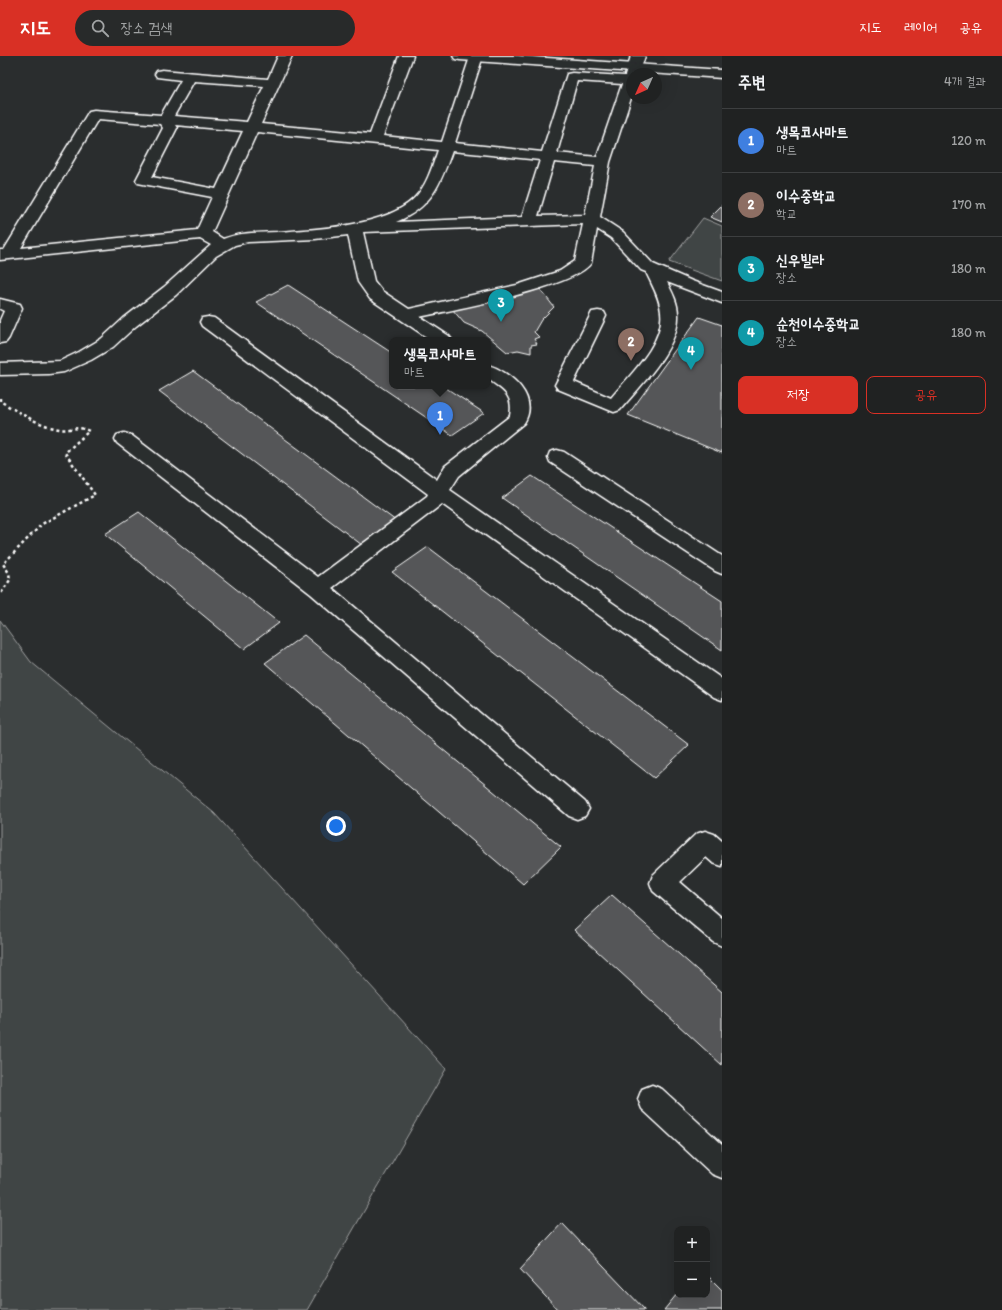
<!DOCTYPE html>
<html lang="ko">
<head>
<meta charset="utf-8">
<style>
  body { margin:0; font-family:Itim,"Poor Story",sans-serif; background:#282a2a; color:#f1f3f6 }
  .controls { position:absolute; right:12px; bottom:12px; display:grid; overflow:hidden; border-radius:8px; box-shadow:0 4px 16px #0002 }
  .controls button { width:36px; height:36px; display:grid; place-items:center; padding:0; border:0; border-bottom:1px solid #3d3f40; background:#202222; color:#f1f3f6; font:20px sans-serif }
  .compass { position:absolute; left:626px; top:12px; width:36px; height:36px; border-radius:50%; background:#202222; box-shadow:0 4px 16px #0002; rotate:225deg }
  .you { position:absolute; left:336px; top:770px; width:14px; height:14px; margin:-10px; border:3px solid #fff; border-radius:50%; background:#1a73e8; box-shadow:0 0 0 6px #1a73e833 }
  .badge { display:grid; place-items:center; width:26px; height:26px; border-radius:50%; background:#d93025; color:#fff; font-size:13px; font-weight:700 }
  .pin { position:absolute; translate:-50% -33px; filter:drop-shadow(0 1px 2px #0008) }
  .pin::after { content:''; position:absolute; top:21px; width:14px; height:12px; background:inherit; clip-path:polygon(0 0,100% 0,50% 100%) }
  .popup { position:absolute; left:389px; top:281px; width:102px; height:52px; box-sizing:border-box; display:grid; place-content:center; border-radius:8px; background:#202222; filter:drop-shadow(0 1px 3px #0005); font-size:13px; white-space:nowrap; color:#a2a4a5 }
  .popup b { font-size:15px; color:#f1f3f6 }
  .popup::after { content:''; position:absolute; left:50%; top:100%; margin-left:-8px; border:8px solid transparent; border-top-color:#202222 }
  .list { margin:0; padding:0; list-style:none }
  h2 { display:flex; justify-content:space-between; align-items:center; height:52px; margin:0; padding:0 16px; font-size:17px }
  h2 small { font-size:13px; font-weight:400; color:#a2a4a5 }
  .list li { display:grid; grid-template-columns:26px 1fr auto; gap:12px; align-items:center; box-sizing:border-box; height:64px; padding:0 16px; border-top:1px solid #3d3f40 }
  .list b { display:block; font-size:15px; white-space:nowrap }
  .list p { margin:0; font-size:13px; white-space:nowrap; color:#a2a4a5 }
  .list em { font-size:13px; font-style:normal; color:#a2a4a5 }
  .actions { display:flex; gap:8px; padding:12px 16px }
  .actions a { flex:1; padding:9px 0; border:1px solid #d93025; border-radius:8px; text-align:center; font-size:14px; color:#d93025 }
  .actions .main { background:#d93025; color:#fff }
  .icon { flex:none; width:22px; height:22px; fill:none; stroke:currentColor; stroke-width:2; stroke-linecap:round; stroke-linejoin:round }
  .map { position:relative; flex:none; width:722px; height:1254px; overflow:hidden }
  header { display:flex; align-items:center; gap:24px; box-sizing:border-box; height:56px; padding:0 20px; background:#d93025; color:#fff }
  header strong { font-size:19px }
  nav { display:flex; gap:22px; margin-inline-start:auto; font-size:14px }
  .search { width:280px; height:36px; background:#282a2a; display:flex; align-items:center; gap:10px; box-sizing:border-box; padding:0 14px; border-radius:22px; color:#a2a4a5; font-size:15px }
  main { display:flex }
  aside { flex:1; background:#202222 }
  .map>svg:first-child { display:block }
</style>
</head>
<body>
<header>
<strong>지도</strong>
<div class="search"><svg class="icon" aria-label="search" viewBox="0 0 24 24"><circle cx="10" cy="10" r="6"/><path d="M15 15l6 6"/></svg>장소 검색</div>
<nav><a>지도</a><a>레이어</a><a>공유</a></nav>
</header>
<main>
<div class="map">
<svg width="722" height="1254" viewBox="0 0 722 1254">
  <rect width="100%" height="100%" fill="#2a2d2e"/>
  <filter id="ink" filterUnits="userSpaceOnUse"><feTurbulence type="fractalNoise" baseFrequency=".025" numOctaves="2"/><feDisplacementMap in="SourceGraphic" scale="8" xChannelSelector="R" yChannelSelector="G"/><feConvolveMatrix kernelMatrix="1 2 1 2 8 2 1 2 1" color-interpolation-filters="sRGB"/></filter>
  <g filter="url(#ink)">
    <!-- green -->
    <g fill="#414445" stroke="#a0a2a2">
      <path d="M703 162 722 170V225L669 206Z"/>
      <path d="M0 564 31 606 214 757 446 1013 307 1254H0Z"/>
    </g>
    <!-- building -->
    <g fill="#555758" stroke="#fff">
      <path d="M722 149V166L710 161Z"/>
      <path d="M288 229 392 297V330H443L484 357 452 379 256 246Z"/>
      <path d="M540 233 554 251 541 264 534 276 539 281 534 283 537 288 531 289V297L518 294 507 296 482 275 464 267 452 253Z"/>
      <path d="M699 261 722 269V397L628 359Z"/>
      <path d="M193 315 396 465 362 489 159 335Z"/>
      <path d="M532 420 722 545V594L502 442Z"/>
      <path d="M139 456 279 567 244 593 105 478Z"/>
      <path d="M428 491 689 689 654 722 392 516Z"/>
      <path d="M304 579 561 791 523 828 265 607Z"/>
      <path d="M612 839 722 936V1009L574 874Z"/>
      <path d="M562 1167 645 1254H558L520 1213Z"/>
      <path d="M707 1219 722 1234V1254H664L677 1238 707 1239Z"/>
    </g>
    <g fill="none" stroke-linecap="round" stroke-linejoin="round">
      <!-- minor casing -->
      <g stroke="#fff" stroke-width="3">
        <g id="minor">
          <path d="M278 0H292L261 68 370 78 399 0H413L383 80 442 86 470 1 483 0 455 87 542 96 567 18 572 17 625 20 631 0H645L639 18H632V39L610 106 600 161 623 176 653 208 692 225 722 236V247L667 226C672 236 678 247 678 258 680 291 640 330 620 354L614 356 558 333 555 329 592 256 598 255 604 256 606 260 574 326 611 342C629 320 665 287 661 256 660 242 652 229 646 216L641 214 611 182 597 173 591 207C574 232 454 253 420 261L449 280 452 284H431L370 243 358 226 348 179 315 183 248 186 235 189 216 200 176 239 136 270 113 291 91 304 64 316 49 318 0 319V307L60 305 79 296 101 283 124 262 164 231 211 189 200 183 0 204V194H4L89 55 94 54 161 59 181 24 157 21 155 18 157 15 162 14 268 23ZM194 25 264 30 247 66 174 60ZM577 25 622 28 597 101 557 97ZM98 63 160 68 163 72 136 124 138 127 143 128 212 141 197 174 21 192ZM175 69 243 75 216 133 152 121 177 72ZM257 76 438 94C433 108 428 126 418 138 392 171 316 173 277 176 258 177 241 176 223 183L212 176ZM452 95 540 104 522 161 396 166C431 152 440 129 452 95ZM554 106 595 110 585 159 538 160ZM583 168 575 205 560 215 517 229 409 253 382 235 374 225 363 176Z"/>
          <path d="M0 243 20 248 22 252 9 282 6 286 0 287V264L4 255 0 253Z"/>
          <path d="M208 261 214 262 437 424 445 410 510 360C514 339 503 334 488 323V309C511 316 540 342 524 367L459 420 450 434 722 623V644L714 641 442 448 332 532 585 746 589 753 585 760 577 763 569 760 311 538 117 387 115 383 117 379 124 377 131 379 318 521 427 440 428 438 202 270 200 266 202 262Z"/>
          <path d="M557 394 564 396 722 500V518L715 515 550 406 548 401 550 396Z"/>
          <path d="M705 775 714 778 722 785V810L713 807 706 801 680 826 722 862V890L713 886 653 835 650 827 653 819 696 778Z"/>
          <path d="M652 1029 662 1033 722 1088V1122L712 1118 642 1053 638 1043 642 1033Z"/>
        </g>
      </g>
      <!-- major casing -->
      <g stroke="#fff" stroke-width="3">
        <path id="major" d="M453 0H518L722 14V22L460 4 455 3Z"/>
      </g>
      <!-- path -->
      <path stroke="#fff" stroke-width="2.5" stroke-dasharray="3 3" stroke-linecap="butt" d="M0 342V345C18 356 38 369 59 373 69 375 79 369 89 375L65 397 95 439 42 468 3 508 9 517 10 524 0 539"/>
      <!-- minor -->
      <use href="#minor" fill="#2a2d2e" fill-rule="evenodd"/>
      <!-- major -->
      <use href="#major" fill="#2a2d2e" fill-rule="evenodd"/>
    </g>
  </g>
</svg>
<div class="controls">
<button>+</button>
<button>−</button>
</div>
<svg class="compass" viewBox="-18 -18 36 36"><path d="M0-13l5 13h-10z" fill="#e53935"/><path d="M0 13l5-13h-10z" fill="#a2a4a5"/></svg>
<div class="you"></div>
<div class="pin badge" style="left:440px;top:379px;background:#3f7fe0">1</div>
<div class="popup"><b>생목코사마트</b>마트</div>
<div class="pin badge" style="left:631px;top:305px;background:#8d6e63">2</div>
<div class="pin badge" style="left:501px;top:266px;background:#0f9aa8">3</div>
<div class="pin badge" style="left:691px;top:314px;background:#0f9aa8">4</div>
</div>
<aside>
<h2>주변<small>4개 결과</small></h2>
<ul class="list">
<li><span class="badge" style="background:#3f7fe0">1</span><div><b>생목코사마트</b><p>마트</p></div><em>120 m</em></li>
<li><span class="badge" style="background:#8d6e63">2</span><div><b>이수중학교</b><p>학교</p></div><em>170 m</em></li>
<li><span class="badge" style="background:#0f9aa8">3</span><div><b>신우빌라</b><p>장소</p></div><em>180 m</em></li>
<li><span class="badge" style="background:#0f9aa8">4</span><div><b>순천이수중학교</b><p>장소</p></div><em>180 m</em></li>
</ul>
<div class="actions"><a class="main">저장</a><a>공유</a></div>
</aside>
</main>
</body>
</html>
